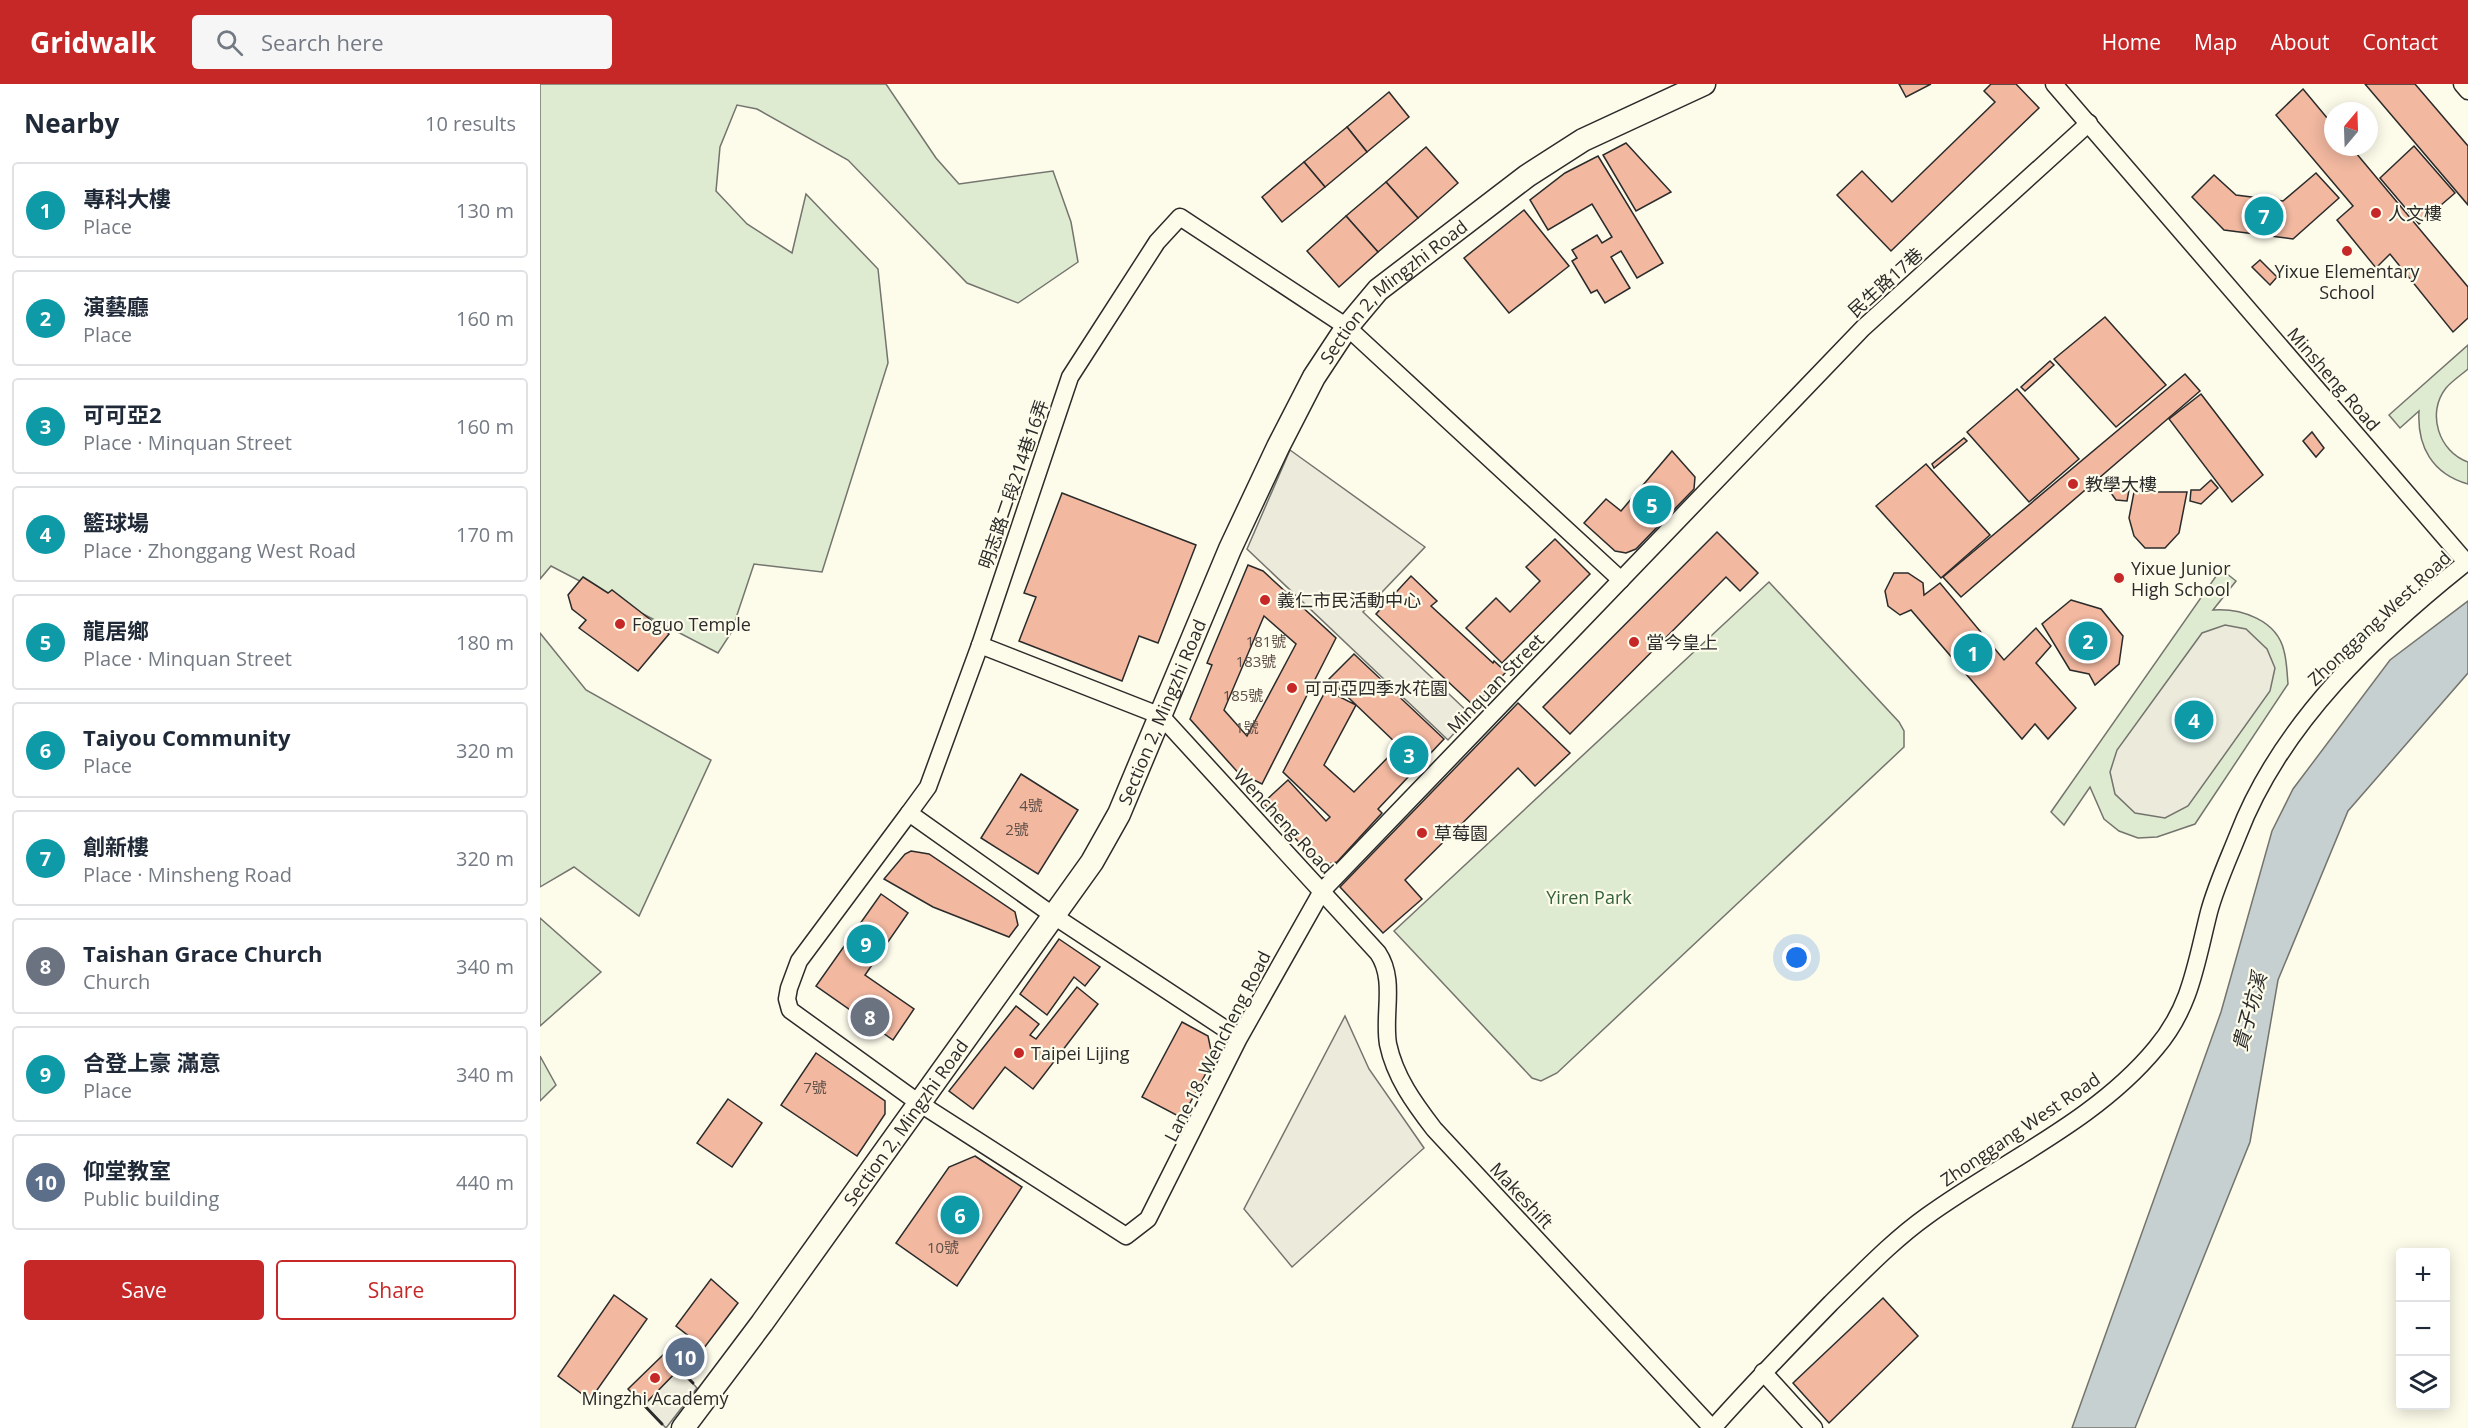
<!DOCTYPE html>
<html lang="en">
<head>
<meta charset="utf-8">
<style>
  body { margin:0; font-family:"Open Sans","Noto Sans TC",sans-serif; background:#f6f6f7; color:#1f2937 }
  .controls { position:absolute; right:18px; bottom:18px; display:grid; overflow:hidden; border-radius:6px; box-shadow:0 3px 15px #0003 }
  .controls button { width:54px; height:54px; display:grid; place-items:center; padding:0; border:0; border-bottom:2px solid #e0e1e3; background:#fff; color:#1f2937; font:30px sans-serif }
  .compass { position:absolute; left:1784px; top:18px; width:54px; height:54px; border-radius:50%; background:#fff; box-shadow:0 3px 15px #0003; rotate:19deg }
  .you { position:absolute; left:1257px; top:874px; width:21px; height:21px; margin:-15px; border:4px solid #fff; border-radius:50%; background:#1a73e8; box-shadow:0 0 0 9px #1a73e833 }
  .badge { display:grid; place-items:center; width:39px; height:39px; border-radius:50%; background:#c62828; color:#fff; font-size:20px; font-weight:700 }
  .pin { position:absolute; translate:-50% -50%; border:3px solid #fff; box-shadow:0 2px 6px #0006 }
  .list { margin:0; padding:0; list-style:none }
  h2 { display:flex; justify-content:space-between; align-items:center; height:78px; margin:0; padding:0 24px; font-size:26px }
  h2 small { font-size:20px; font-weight:400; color:#747a83 }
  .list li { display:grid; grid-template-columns:39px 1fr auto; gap:18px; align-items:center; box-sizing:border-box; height:96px; margin:0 12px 12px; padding:0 12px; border:2px solid #e0e1e3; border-radius:6px }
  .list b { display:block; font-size:22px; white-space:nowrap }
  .list p { margin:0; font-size:20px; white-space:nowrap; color:#747a83 }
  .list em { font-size:20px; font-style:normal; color:#747a83 }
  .actions { display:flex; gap:12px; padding:18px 24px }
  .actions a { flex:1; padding:14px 0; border:2px solid #c62828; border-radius:6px; text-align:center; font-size:21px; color:#c62828 }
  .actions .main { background:#c62828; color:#fff }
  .icon { flex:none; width:33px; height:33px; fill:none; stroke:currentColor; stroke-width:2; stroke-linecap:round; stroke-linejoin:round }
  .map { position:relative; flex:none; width:1928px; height:1344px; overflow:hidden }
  header { display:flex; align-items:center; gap:36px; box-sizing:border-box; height:84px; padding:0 30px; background:#c62828; color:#fff }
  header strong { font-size:28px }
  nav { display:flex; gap:33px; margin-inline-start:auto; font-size:21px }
  .search { width:420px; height:54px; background:#f6f6f7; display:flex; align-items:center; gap:15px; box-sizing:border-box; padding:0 21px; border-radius:6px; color:#747a83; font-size:22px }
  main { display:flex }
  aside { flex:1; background:#fff }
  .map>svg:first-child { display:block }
</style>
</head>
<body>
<header>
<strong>Gridwalk</strong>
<div class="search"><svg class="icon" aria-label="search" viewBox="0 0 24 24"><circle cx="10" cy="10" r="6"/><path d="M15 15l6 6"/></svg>Search here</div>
<nav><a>Home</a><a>Map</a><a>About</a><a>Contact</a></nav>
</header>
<main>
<aside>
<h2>Nearby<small>10 results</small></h2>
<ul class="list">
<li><span class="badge" style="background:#0f9aa8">1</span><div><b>專科大樓</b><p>Place</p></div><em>130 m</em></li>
<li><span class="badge" style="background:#0f9aa8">2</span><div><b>演藝廳</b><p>Place</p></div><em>160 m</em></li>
<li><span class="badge" style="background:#0f9aa8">3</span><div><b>可可亞2</b><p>Place · Minquan Street</p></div><em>160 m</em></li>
<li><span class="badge" style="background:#0f9aa8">4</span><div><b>籃球場</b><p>Place · Zhonggang West Road</p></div><em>170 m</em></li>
<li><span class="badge" style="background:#0f9aa8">5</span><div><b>龍居鄉</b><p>Place · Minquan Street</p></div><em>180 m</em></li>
<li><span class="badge" style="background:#0f9aa8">6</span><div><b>Taiyou Community</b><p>Place</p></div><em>320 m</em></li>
<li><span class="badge" style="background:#0f9aa8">7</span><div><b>創新樓</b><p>Place · Minsheng Road</p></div><em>320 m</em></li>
<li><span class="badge" style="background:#6b7280">8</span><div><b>Taishan Grace Church</b><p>Church</p></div><em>340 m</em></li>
<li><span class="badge" style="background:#0f9aa8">9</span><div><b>合登上豪 滿意</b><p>Place</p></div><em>340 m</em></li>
<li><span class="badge" style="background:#5c6f8a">10</span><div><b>仰堂教室</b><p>Public building</p></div><em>440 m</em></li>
</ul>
<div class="actions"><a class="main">Save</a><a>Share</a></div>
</aside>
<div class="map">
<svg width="1928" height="1344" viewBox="0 0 1928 1344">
  <rect width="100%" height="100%" fill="#fdfbea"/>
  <!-- green -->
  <g fill="#deebd1" stroke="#74746e" stroke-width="1.5">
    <path d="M0 0H346L396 74 419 100 513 87 531 138 538 178 478 219 427 199 308 76 217 25 197 21 180 63 176 107 207 140 252 169 266 110 338 185 348 279 282 488 214 480 191 549 178 569 11 482 0 495Z"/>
    <path d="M1928 261V285C1921 291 1912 297 1906 304 1886 329 1899 368 1928 378V400C1892 390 1877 362 1879 327L1860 344 1849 331Z"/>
    <path d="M1681 485 1696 497 1673 526C1701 524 1737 536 1744 567 1747 578 1747 589 1748 600L1655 740 1617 753 1598 754 1579 747 1564 735 1550 703 1524 741 1511 728Z"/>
    <path d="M1229 498 1359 638 1364 647V663L1017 989 1001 997 992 994 854 847Z"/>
    <path d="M0 549 46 606 171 676 99 832 34 783 0 803Z"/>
    <path d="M0 834 61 888 0 942Z"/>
    <path d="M0 972 16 1001 0 1017Z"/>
  </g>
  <!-- parking -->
  <g fill="#eceadb" stroke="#74746e" stroke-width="1.5">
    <path d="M750 366 885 463 823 528 931 631 908 656 707 465Z"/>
    <path d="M1685 541 1706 545 1727 565 1735 584 1730 607 1648 722 1625 734 1595 729 1575 710 1570 688 1577 666 1662 549Z"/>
    <path d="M805 932 829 985 884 1064 752 1183 704 1125Z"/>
    <path d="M139 1285 157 1304 126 1344 104 1321Z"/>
  </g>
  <!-- water -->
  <path fill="#c7d0d0" stroke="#74746e" stroke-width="1.5" d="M1928 517V589L1808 727 1738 896 1710 1058 1595 1344H1532L1681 928 1732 747 1753 705 1850 576Z"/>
  <!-- building -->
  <g fill="#f2b8a0" stroke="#2b2b2b" stroke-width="1.5" fill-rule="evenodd">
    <path d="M1359 0H1391L1366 13Z"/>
    <path d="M1451 0H1476L1499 24 1351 167 1297 111 1322 87 1352 118 1455 18 1444 7Z"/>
    <path d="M1825 0H1875L1928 62V121Z"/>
    <path d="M1763 5 1793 41V63H1811L1928 203V234L1913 248 1850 170 1836 184 1797 136 1813 122 1736 31Z"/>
    <path d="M849 8 869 33 827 68 807 43Z"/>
    <path d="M807 43 827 68 785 103 764 78Z"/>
    <path d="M1086 59 1131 108 1096 127 1063 71Z"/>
    <path d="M1874 62 1915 109 1879 140 1840 94Z"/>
    <path d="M886 63 918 99 878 134 846 98Z"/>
    <path d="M1058 72 1123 179 1097 194 1081 167 1071 173 1090 204 1065 219 1057 206 1051 209 1032 177 1037 174 1032 166 1057 151 1062 159 1072 153 1052 120 1008 146 990 116 1025 89Z"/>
    <path d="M764 78 785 103 742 138 722 113Z"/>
    <path d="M1776 89 1799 114 1753 155 1684 146 1652 113 1674 91 1696 111 1743 117Z"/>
    <path d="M846 98 878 134 838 168 806 132Z"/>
    <path d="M984 126 1029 182 969 229 924 174Z"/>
    <path d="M806 132 838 168 799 203 767 167Z"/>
    <path d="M1720 176 1737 193 1730 201 1712 183Z"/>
    <path d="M1565 233 1626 301 1576 343 1514 275Z"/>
    <path d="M1510 277 1514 281 1485 307 1481 303Z"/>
    <path d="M1645 290 1660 307 1421 513 1403 493Z"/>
    <path d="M1477 305 1539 375 1489 418 1427 348Z"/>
    <path d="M1661 310 1723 391 1692 418 1629 335Z"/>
    <path d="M1772 348 1784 364 1776 373 1763 357Z"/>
    <path d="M1424 354 1427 357 1394 384 1392 380Z"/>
    <path d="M1132 367 1155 393 1154 405 1096 465 1086 469 1075 467 1044 439 1066 415 1081 427Z"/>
    <path d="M1386 380 1450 451 1401 494 1336 422Z"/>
    <path d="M1571 392 1582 405 1589 406 1587 417 1576 416 1563 398Z"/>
    <path d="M1671 396 1678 404 1661 420 1650 417 1651 406H1660Z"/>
    <path d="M1594 408H1647L1639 449 1625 464H1605L1594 452 1589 434Z"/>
    <path d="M522 409 656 461 618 559 599 552 582 597 479 557 496 513 484 509Z"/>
    <path d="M1177 448 1218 489 1200 507 1186 493 1030 650 1003 623Z"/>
    <path d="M1015 455 1050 490 962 579 926 544 956 514 970 528 1000 497 986 483Z"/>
    <path d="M708 481 723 487 796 554 722 700 704 691 702 693 650 635 672 581 667 579ZM724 532 756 560 707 652 684 626Z"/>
    <path d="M1354 489H1368L1383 499 1384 511 1400 499 1464 576 1496 544 1511 562 1496 579 1536 624 1508 655 1495 640 1482 655 1371 526 1360 531 1348 522 1345 507Z"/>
    <path d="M871 492 897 517 891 522 953 579 954 577 966 588 934 622 836 530Z"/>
    <path d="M43 493 68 509 72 506 129 550 98 587 39 544 46 536 32 525 28 511Z"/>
    <path d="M1531 516 1561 525 1583 552 1579 580 1555 601 1549 590 1530 586 1502 540Z"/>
    <path d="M814 570 904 655 838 725 842 729 797 778 784 781 775 776 723 719 748 696 786 737 790 733 743 688 786 606 816 621 784 681 814 708 859 662 789 595Z"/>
    <path d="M978 619 1030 669 995 702 978 684 865 796 882 815 843 849 800 803Z"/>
    <path d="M481 690 538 726 498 790 441 754Z"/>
    <path d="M371 767 389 770 475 828 478 841 469 853 393 823 344 795 365 770Z"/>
    <path d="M341 810 368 829 325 891 374 925 353 956 276 902Z"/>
    <path d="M519 855 560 883 545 902 534 893 507 931 480 910Z"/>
    <path d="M537 903 558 920 493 1005 465 983 433 1025 409 1007 476 922 499 940 490 951 496 955Z"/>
    <path d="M642 938 668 952 673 976 642 1034 602 1013Z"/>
    <path d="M276 969 345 1017V1030L317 1072 241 1021Z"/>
    <path d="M188 1015 222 1039 192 1083 157 1059Z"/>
    <path d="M435 1072 482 1103 417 1202 356 1159 409 1083Z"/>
    <path d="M171 1195 198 1219 164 1264 136 1242Z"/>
    <path d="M74 1211 107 1235 50 1316 18 1292Z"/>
    <path d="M1343 1214 1378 1252 1289 1339 1253 1299Z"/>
    <path d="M140 1254 164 1279 151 1293 127 1268Z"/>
    <path d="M124 1270 139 1285 104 1321 88 1305Z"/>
  </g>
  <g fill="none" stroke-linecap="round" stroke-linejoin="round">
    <!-- street casing -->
    <g stroke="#2b2b2b" stroke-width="19">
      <g id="street">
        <path d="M1514 0 1926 478"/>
        <path d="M1922 0 1928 7"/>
        <path d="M440 561 621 632 838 869C856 896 843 929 848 960 855 993 874 1019 894 1045L1172 1344"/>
        <path d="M369 729 388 703 440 561 530 293 617 158 640 133 807 243 1081 496"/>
        <path d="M699 954 514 832 369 729 259 877 249 904 247 915 250 926 379 1019 586 1152 608 1135 699 954 782 807 1323 244 1549 39"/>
        <path d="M1223 1288 1274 1344"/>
        <path d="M1173 1344C1211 1301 1251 1260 1291 1219 1322 1189 1352 1157 1387 1132 1463 1077 1556 1037 1616 964 1651 923 1656 879 1669 828 1676 802 1688 776 1698 751 1741 639 1836 550 1928 477"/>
      </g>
    </g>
    <!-- secondary casing -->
    <g stroke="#2b2b2b" stroke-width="25">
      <g id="secondary">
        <path id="s1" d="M143 1344 222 1239 552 778 579 730 690 465 738 363 774 293 807 243 838 206 987 92 1043 56 1164 0"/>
      </g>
    </g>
    <!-- street -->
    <use href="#street" stroke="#fdfbea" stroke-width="16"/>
    <!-- secondary -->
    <use href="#secondary" stroke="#fdfbea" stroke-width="22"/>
    <!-- wall -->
    <g stroke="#2b2b2b" stroke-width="3">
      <path d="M137 1283 153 1299"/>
      <path d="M101 1318 122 1340"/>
    </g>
  </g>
  <!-- markers -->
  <g fill="#c62828" stroke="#fdfbea" stroke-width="2">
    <circle cx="1836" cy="129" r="6"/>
    <circle cx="1807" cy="167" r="6"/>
    <circle cx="1533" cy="400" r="6"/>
    <circle cx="1579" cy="494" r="6"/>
    <circle cx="725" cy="516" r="6"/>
    <circle cx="80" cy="540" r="6"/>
    <circle cx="1094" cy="558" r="6"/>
    <circle cx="752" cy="604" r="6"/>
    <circle cx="882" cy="749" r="6"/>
    <circle cx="479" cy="969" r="6"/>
    <circle cx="115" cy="1294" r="6"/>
  </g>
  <g text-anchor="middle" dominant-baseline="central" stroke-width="4.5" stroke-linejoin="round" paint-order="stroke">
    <!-- number labels -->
    <g font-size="15" fill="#5d4e48">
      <text x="726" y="557">181號</text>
      <text x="716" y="577">183號</text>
      <text x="703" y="611">185號</text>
      <text x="707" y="643">1號</text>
      <text x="491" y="721">4號</text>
      <text x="477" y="745">2號</text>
      <text x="275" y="1003">7號</text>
      <text x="403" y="1163">10號</text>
    </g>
    <!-- poi labels -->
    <g font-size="18" fill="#2b2b2b" stroke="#fdfbea" text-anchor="start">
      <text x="1848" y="129">人文樓</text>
      <text x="1807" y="187" text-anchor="middle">Yixue Elementary<tspan x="1807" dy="21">School</tspan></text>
      <text x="1545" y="400">教學大樓</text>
      <text x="1591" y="484">Yixue Junior<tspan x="1591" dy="21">High School</tspan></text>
      <text x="737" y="516">義仁市民活動中心</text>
      <text x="92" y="540">Foguo Temple</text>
      <text x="1106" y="558">當今皇上</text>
      <text x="764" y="604">可可亞四季水花園</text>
      <text x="894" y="749">草莓園</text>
      <text x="491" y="969">Taipei Lijing</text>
      <text x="115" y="1314" text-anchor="middle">Mingzhi Academy</text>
    </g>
    <!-- street labels -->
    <g font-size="18" fill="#2b2b2b" stroke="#fdfbea">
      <text transform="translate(1345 198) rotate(-42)">民生路17巷</text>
      <text stroke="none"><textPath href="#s1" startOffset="1350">Section 2, Mingzhi Road</textPath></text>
      <text transform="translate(1794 295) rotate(49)">Minsheng Road</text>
      <text transform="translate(473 400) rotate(-71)">明志路二段214巷16弄</text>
      <text transform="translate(1839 534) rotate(-43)">Zhonggang West Road</text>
      <text transform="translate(955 599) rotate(-46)">Minquan Street</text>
      <text stroke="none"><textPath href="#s1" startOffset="864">Section 2, Mingzhi Road</textPath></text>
      <text transform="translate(744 737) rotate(47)">Wencheng Road</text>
      <text transform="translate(677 962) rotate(-63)">Lane 18, Wencheng Road</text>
      <text stroke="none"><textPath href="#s1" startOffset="378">Section 2, Mingzhi Road</textPath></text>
      <text transform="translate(1480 1045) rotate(-34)">Zhonggang West Road</text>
      <text transform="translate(982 1111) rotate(47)">Makeshift</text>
    </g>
    <!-- park labels -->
    <g font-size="18" fill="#34623c" stroke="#fdfbea">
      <text x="1049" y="813">Yiren Park</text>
    </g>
    <!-- water labels -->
    <g font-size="20" font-style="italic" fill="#2b2b2b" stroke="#fdfbea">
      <text transform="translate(1709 928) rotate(-75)">貴子坑溪</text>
    </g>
  </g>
</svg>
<div class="controls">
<button>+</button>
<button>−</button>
<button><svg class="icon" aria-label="layers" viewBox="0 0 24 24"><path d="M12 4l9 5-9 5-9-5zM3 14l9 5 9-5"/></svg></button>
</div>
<svg class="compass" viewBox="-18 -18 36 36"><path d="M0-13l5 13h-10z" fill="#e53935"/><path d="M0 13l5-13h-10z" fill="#747a83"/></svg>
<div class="you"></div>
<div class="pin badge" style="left:1433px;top:569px;background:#0f9aa8">1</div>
<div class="pin badge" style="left:1548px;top:557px;background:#0f9aa8">2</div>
<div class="pin badge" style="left:869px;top:671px;background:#0f9aa8">3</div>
<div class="pin badge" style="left:1654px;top:636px;background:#0f9aa8">4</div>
<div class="pin badge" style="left:1112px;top:421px;background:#0f9aa8">5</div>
<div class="pin badge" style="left:420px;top:1131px;background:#0f9aa8">6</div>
<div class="pin badge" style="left:1724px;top:132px;background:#0f9aa8">7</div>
<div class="pin badge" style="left:330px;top:933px;background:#6b7280">8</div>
<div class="pin badge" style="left:326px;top:860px;background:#0f9aa8">9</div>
<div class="pin badge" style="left:145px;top:1273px;background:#5c6f8a">10</div>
</div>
</main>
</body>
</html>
